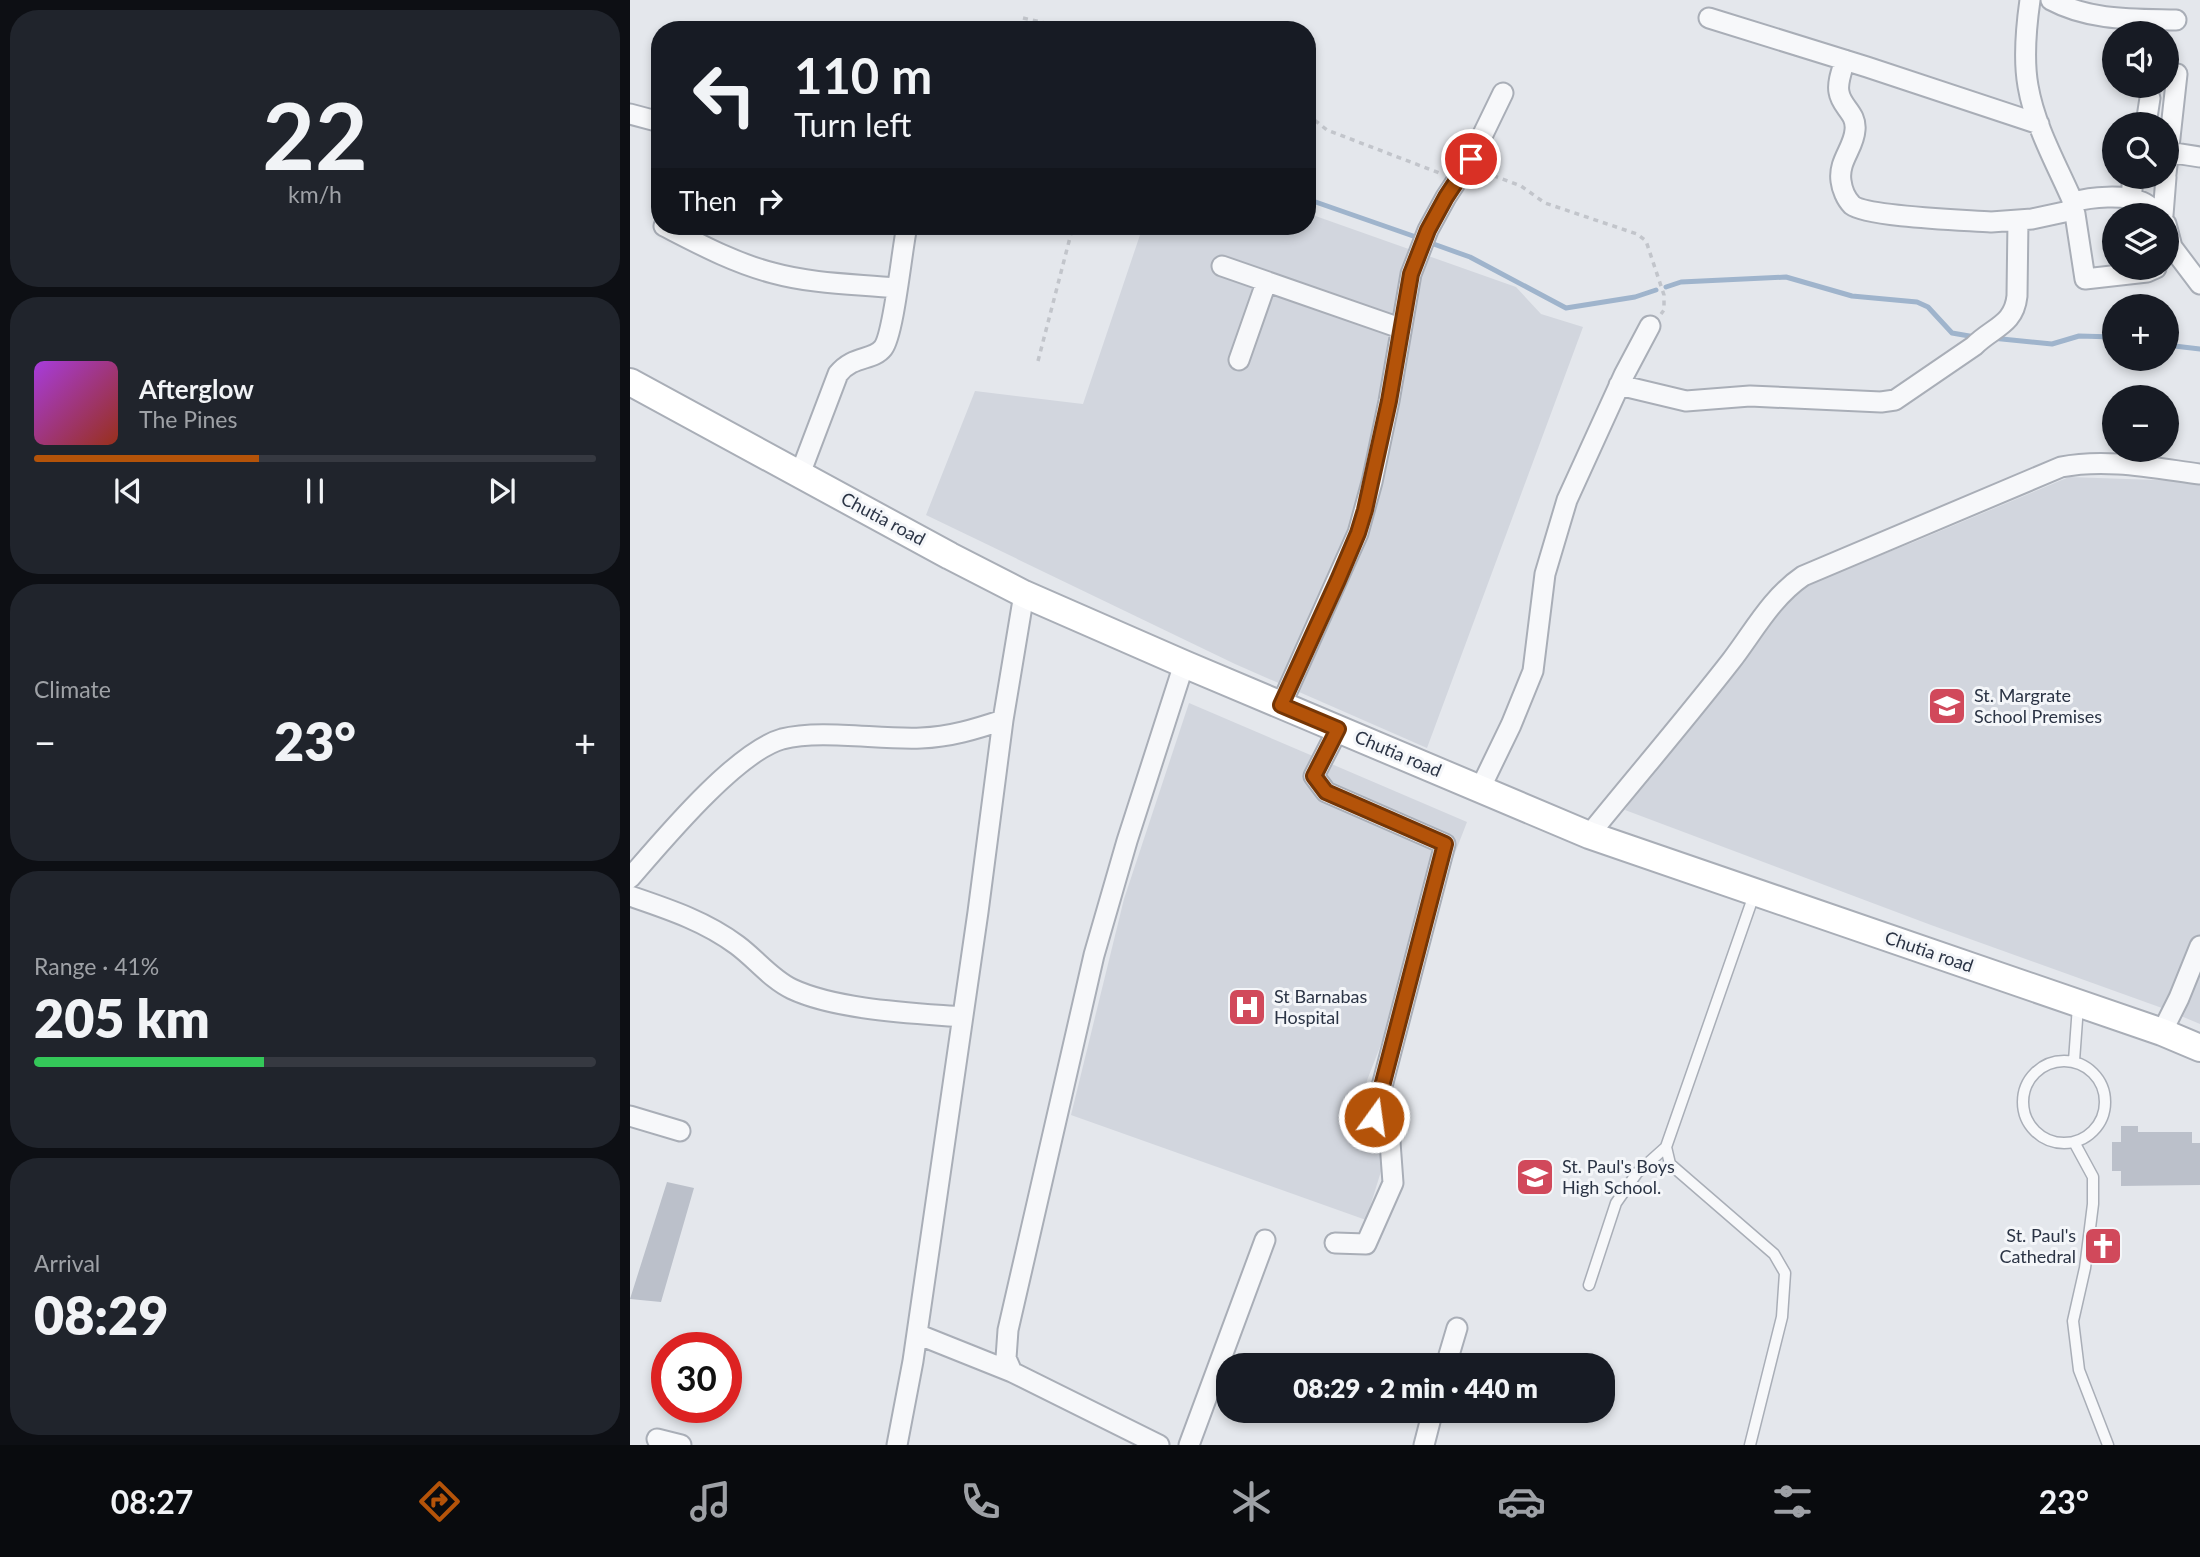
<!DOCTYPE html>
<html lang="en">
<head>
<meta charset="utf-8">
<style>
	body { margin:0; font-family:Lato,sans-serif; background:#20242c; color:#f1f3f6; height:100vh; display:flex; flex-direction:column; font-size:26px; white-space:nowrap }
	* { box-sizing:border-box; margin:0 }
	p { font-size:23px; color:#9ea1a6 }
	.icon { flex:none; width:38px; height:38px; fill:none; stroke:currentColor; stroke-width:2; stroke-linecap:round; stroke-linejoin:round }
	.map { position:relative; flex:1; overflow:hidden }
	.panel { display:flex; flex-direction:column; gap:10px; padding:10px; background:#0d0f14; width:630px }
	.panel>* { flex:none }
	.top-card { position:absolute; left:21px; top:21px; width:665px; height:214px; border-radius:28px; box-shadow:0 4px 10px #0003; background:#171b24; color:#f1f3f6; overflow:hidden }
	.buttons { position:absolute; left:1472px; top:21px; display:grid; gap:14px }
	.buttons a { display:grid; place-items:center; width:77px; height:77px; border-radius:50%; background:#171b24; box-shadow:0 4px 10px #0003; font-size:35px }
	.speed { position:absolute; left:21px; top:1332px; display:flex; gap:14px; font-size:35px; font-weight:700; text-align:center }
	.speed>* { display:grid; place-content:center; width:91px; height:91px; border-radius:50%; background:#171b24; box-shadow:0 4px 10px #0003; line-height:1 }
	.speed .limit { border:10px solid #d22; background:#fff; color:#111 }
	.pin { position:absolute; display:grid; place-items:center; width:60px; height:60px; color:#fff; margin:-30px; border:4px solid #fff; border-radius:50%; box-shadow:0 2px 7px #0007 }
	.me { position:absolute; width:77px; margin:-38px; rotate:14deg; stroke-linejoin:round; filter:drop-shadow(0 0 5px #0008) }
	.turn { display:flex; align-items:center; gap:24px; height:147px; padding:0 28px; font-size:32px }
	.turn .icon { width:91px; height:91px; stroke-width:2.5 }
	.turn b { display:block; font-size:49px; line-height:60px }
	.then { display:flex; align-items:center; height:66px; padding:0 28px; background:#0003; gap:14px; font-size:26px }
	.big { font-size:52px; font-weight:800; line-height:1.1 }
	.panel .card { flex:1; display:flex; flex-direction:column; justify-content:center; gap:10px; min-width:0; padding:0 24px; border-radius:28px; background:#20242c }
	.panel .dial { align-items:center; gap:0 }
	.dial b { font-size:91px; line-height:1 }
	.song { display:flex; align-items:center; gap:21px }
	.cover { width:84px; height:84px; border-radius:10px; background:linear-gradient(135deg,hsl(280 70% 55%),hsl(10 70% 35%)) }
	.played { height:7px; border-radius:4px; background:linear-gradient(90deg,#b45309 40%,#363941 40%) }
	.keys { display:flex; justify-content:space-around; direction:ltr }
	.heat { display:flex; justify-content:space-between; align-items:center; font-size:38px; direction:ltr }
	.charge { height:10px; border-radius:5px; background:linear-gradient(90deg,#34c759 41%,#363941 0) }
	.trip { position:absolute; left:586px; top:1353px; width:399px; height:70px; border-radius:28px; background:#171b24; box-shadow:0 4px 10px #0003; font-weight:800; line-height:70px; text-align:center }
	.tab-bar { display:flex; height:112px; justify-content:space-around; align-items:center; background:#090b0e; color:#9ea1a6 }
	.tab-bar .icon { width:49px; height:49px }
	.tab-bar .selected { color:#b45309 }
	.tab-bar b { font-size:32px; color:#f1f3f6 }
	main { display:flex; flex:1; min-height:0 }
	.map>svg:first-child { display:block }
	.built { fill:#d2d6de }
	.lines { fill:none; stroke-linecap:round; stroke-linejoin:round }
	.stream { stroke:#9fb4cc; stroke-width:5 }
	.building { fill:#bbc0ca }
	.lane-casing { stroke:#a9aeb7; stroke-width:13 }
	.street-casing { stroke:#a9aeb7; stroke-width:23 }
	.secondary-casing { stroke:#a9aeb7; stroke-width:30 }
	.path { stroke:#c2c5cb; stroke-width:3.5; stroke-dasharray:5 5; stroke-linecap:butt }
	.lane { stroke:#f7f8fa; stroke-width:10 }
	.street { stroke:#f7f8fa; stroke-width:19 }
	.secondary { stroke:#fff; stroke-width:26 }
	.route-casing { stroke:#753606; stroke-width:18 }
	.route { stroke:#b45309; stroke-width:12 }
	.labels { text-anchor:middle; stroke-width:6; stroke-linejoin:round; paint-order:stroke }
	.street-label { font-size:18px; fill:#2b3445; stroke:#f4f6f9 }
	.poi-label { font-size:18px; fill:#2b3445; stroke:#f4f6f9; text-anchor:start }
</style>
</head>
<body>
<main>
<section class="panel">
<div class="card dial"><b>22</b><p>km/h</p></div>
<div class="card">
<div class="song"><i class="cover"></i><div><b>Afterglow</b><p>The Pines</p></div></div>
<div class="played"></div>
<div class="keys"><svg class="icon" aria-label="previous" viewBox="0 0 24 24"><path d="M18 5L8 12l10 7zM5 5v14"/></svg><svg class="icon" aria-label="pause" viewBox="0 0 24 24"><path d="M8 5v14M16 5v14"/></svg><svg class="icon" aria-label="next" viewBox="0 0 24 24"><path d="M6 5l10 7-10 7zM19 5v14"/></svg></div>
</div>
<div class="card"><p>Climate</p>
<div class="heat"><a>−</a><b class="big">23°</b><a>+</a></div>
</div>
<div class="card"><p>Range · 41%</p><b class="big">205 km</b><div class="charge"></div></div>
<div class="card"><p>Arrival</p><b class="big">08:29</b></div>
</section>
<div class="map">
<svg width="1570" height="1445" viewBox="0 0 1570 1445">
	<rect width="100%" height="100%" fill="#e4e7ec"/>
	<!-- built -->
	<path class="built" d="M677 213 886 287 911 314 953 327 797 748 605 664 296 515 345 391 453 404 513 226H677Z
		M1439 477 1555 481 1570 483V1024L1532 1008 1301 925 995 810 1132 602 1284 542Z
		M559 703 837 822 719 1127 760 1142 736 1220 441 1115 494 899Z"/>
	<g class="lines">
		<!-- stream -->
		<path class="stream" d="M677 199 786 237
			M798 242 840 257 936 308 1005 297 1026 290
			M1036 287 1051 282 1156 277 1222 296 1287 302 1298 307 1322 333 1345 337
			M1362 338 1422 344 1449 336 1484 337
			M1536 345 1570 349"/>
	</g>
	<!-- building -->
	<path class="building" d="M1491 1126H1508V1132H1562V1143H1570V1185L1491 1186V1171H1482V1142H1491Z
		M37 1182 64 1188 31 1302 0 1299Z"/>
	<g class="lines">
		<defs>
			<path id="lane" d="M1393 1102a41 41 0 1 1 82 0a41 41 0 1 1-82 0Z
				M1444 1061 1448 1006
				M1444 1142 1463 1177V1204L1455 1268 1443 1321 1449 1370 1478 1445
				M959 1285 986 1203 1007 1173 1036 1147
				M1120 1445 1152 1317 1155 1273 1144 1254 1040 1164 1036 1147 1125 892"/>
			<path id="street" d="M1400 0C1396 28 1393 58 1398 86 1405 127 1427 165 1443 202
				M1421 0C1460 21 1504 19 1546 20
				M1079 18 1237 67 1409 124
				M1215 60C1212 70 1207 83 1209 92 1211 107 1227 113 1225 130 1224 148 1208 161 1211 181 1212 189 1216 199 1222 205 1237 217 1336 220 1361 222L1402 219 1439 211 1443 202C1461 197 1494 194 1512 202 1519 205 1525 211 1531 215
				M0 114 30 122
				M1516 124 1520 98
				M1538 152 1570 157
				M1536 174 1547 74
				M1502 177V199
				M1439 211 1445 214 1455 279 1517 272 1526 268
				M1533 215 1536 177
				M1536 224 1542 247 1570 284
				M34 226C69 244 104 263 143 273 183 284 225 284 266 288
				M592 266 770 328
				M609 360 636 283
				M989 385 1056 401 1120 396 1251 402 1265 400 1344 346C1363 327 1384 325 1387 296L1388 220
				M170 474 208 374C223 355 243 361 253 348 264 334 272 248 277 226
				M651 705 728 533 742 482 759 401 781 274 798 230 816 197 841 159 873 93
				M850 789 881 725 903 671 915 574 937 500 994 375 1020 326
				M959 835C1006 777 1055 720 1101 661 1124 631 1141 598 1173 576L1431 467C1476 458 1524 468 1570 474
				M0 878C33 840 106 752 152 739 191 729 249 740 291 738 320 737 346 729 373 720
				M0 896C38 909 75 921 107 945 126 959 141 979 162 989 207 1010 282 1013 332 1017
				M1532 1032 1549 998 1570 946
				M0 1116 50 1131
				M705 1243 736 1244 763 1183 760 1142 744 1117 815 844 696 792 684 776 708 729
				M287 1334 382 1372
				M816 1365 827 1328
				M27 1439 51 1445
				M267 1445 283 1361 348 912 373 720 394 594
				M529 1445 382 1372 376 1358 378 1330 464 955 497 841 554 664
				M559 1445 635 1240
				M794 1445 803 1410"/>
			<path id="secondary" d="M0 382 320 556 394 594 554 664 959 835 1532 1032 1570 1048"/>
		</defs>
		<!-- lane casing -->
		<use href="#lane" class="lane-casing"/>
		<!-- street casing -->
		<use href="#street" class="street-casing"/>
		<!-- secondary casing -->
		<use href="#secondary" class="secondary-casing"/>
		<!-- path -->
		<path class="path" d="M393 18 447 30
			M677 114 697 130 812 174
			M854 172 891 186 915 203 1007 234 1016 241 1034 295V310L1031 314
			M408 361 443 226"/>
		<!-- lane -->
		<use href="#lane" class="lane"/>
		<!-- street -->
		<use href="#street" class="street"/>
		<!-- secondary -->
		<use href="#secondary" class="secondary"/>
	</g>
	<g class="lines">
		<defs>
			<path id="route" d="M744 1117 815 844 696 792 684 776 708 729 651 705 708 580 728 533 735 510 759 401 781 274 798 230 816 197 841 159"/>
		</defs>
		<!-- route casing -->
		<use href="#route" class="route-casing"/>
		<!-- route -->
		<use href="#route" class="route"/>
	</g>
	<!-- icons -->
	<defs>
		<symbol id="school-square" viewBox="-11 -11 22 22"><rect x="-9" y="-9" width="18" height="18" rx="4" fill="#d1495b" stroke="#f4f6f9"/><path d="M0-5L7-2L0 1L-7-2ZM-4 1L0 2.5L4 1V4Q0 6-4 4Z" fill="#fff"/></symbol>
		<symbol id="hospital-square" viewBox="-11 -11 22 22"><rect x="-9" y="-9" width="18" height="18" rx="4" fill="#d1495b" stroke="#f4f6f9"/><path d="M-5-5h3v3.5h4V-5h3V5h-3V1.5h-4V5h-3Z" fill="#fff"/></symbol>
		<symbol id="church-square" viewBox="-11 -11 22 22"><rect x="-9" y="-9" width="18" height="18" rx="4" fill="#d1495b" stroke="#f4f6f9"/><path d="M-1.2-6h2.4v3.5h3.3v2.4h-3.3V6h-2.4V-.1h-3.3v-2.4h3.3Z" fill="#fff"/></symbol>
	</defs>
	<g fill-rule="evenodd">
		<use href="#school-square" x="1295" y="684" width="44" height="44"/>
		<use href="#hospital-square" x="595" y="985" width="44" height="44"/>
		<use href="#school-square" x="883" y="1155" width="44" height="44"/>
		<use href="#church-square" x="1451" y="1224" width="44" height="44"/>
	</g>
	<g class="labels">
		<!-- street labels -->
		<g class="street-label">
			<text transform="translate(253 519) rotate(28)" y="6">Chutia road</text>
			<text transform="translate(768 754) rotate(23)" y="6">Chutia road</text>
			<text transform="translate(1299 952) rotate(19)" y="6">Chutia road</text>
		</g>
		<!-- poi labels -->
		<g class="poi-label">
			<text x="1344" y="702">St. Margrate<tspan x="1344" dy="21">School Premises</tspan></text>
			<text x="644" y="1003">St Barnabas<tspan x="644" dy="21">Hospital</tspan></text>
			<text x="932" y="1173">St. Paul's Boys<tspan x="932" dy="21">High School.</tspan></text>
			<text x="1446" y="1242" text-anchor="end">St. Paul's<tspan x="1446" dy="21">Cathedral</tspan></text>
		</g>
	</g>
</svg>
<div class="buttons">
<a><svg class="icon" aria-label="sound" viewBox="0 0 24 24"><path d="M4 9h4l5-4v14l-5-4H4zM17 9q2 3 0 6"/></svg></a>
<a><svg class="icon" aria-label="search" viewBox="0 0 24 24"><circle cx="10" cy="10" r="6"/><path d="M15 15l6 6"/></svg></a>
<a><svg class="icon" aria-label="layers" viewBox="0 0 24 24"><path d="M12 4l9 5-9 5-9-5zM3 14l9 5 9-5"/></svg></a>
<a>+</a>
<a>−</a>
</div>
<div class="speed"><div class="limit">30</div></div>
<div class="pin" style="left:841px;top:159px;background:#d93025"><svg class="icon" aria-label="arrive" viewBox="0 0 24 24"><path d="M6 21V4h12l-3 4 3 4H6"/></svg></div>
<svg class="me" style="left:744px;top:1117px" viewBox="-20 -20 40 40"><circle r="17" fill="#b45309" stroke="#fff" stroke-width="3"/><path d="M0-11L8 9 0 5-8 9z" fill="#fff"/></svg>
<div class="trip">08:29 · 2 min · 440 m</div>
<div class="top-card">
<div class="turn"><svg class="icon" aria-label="left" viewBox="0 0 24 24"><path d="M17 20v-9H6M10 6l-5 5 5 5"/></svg><div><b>110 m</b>Turn left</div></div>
<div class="then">Then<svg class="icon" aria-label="right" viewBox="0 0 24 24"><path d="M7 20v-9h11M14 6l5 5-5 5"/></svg></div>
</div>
</div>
</main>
<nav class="tab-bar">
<b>08:27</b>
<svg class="icon selected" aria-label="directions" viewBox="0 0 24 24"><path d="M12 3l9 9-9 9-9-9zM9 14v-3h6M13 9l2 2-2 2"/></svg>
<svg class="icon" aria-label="music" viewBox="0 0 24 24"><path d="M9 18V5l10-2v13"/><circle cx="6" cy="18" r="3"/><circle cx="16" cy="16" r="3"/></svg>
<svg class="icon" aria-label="phone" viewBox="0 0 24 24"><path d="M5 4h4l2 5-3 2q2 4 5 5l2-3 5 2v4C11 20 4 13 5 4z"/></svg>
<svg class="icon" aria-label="climate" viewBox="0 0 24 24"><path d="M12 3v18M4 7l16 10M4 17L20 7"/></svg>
<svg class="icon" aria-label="car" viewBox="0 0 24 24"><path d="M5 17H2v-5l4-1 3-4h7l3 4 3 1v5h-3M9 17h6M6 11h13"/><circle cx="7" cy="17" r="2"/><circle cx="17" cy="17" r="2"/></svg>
<svg class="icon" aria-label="filters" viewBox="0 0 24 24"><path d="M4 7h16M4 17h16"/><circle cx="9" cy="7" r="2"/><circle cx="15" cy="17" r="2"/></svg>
<b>23°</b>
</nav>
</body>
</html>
